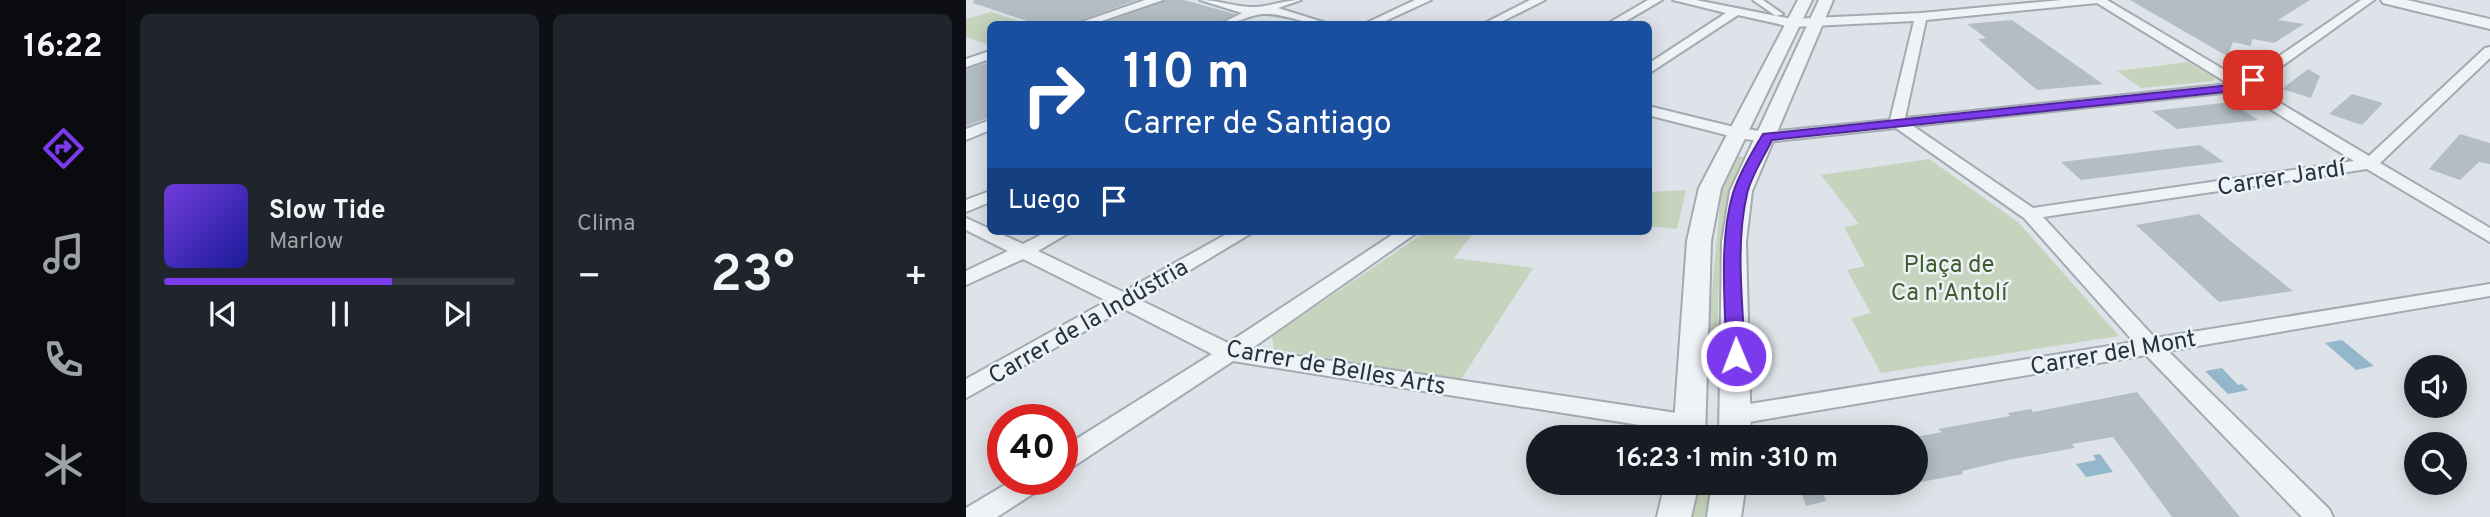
<!DOCTYPE html>
<html lang="es">
<head>
<meta charset="utf-8">
<style>
	body { margin:0; font-family:Overpass,sans-serif; background:#20242c; color:#f1f3f6; height:100vh; display:flex; flex-direction:column; font-size:26px; white-space:nowrap }
	* { box-sizing:border-box; margin:0 }
	p { font-size:23px; color:#9ea1a6 }
	.icon { flex:none; width:38px; height:38px; fill:none; stroke:currentColor; stroke-width:2; stroke-linecap:round; stroke-linejoin:round }
	.map { position:relative; flex:1; overflow:hidden }
	.side { display:flex; flex-direction:column; gap:14px; padding:14px; background:#0d0f14; width:840px }
	.side>* { flex:none }
	.banner { position:absolute; left:21px; top:21px; width:665px; height:214px; border-radius:10px; box-shadow:0 4px 18px #0003; background:#1a4fa0; color:#fff; overflow:hidden }
	.tools { position:absolute; left:1438px; top:355px; display:grid; gap:14px }
	.tools a { display:grid; place-items:center; width:63px; height:63px; border-radius:50%; background:#171b24; box-shadow:0 4px 18px #0003; font-size:35px }
	.speed { position:absolute; left:21px; top:404px; display:flex; gap:14px; font-size:35px; font-weight:700; text-align:center }
	.speed>* { display:grid; place-content:center; width:91px; height:91px; border-radius:50%; background:#171b24; box-shadow:0 4px 18px #0003; line-height:1 }
	.speed .limit { border:10px solid #d22; background:#fff; color:#111 }
	.pin { position:absolute; display:grid; place-items:center; width:60px; height:60px; color:#fff; margin:-30px; border-radius:14px; box-shadow:0 4px 10px #0006 }
	.me { position:absolute; width:77px; margin:-38px; rotate:359deg; stroke-linejoin:round; filter:drop-shadow(0 0 5px #0008) }
	.turn { display:flex; align-items:center; gap:24px; height:147px; padding:0 21px; font-size:32px }
	.turn .icon { width:91px; height:91px; stroke-width:2.5 }
	.turn b { display:block; font-size:49px; line-height:60px }
	.then { display:flex; align-items:center; height:66px; padding:0 21px; background:#0003; gap:14px; font-size:26px }
	.big { font-size:52px; font-weight:600; line-height:1.1 }
	.side .widget { flex:1; display:flex; flex-direction:column; justify-content:center; gap:10px; min-width:0; padding:0 24px; border-radius:10px; background:#20242c }
	.song { display:flex; align-items:center; gap:21px }
	.cover { width:84px; height:84px; border-radius:10px; background:linear-gradient(135deg,hsl(260 70% 55%),hsl(240 70% 35%)) }
	.played { height:7px; border-radius:4px; background:linear-gradient(90deg,#7c3aed 65%,#363941 65%) }
	.keys { display:flex; justify-content:space-around; direction:ltr }
	.heat { display:flex; justify-content:space-between; align-items:center; font-size:38px; direction:ltr }
	.side .tiles { flex:1; display:grid; gap:14px; grid-template-columns:repeat(2,1fr) }
	.trip { position:absolute; left:560px; top:425px; width:402px; height:70px; border-radius:35px; background:#171b24; box-shadow:0 4px 18px #0003; font-weight:600; line-height:70px; text-align:center }
	main { display:flex; flex:1; min-height:0 }
	.dock { display:flex; flex-direction:column; width:126px; justify-content:space-around; align-items:center; background:#090b0e; color:#9ea1a6 }
	.dock .icon { width:49px; height:49px }
	.dock .active { color:#7c3aed }
	.dock b { font-size:32px; color:#f1f3f6 }
	.map>svg:first-child { display:block }
	.green { fill:#c6d3bd }
	.water { fill:#94b7cc }
	.building { fill:#b3bdc6 }
	.lines { fill:none; stroke-linecap:round; stroke-linejoin:round }
	.pedestrian-casing { stroke:#a2abb2; stroke-width:4 }
	.minor-casing { stroke:#a2abb2; stroke-width:4 }
	.tertiary-casing { stroke:#a2abb2; stroke-width:4 }
	.pedestrian { fill:#f0f3f6; fill-rule:evenodd }
	.minor { fill:#f0f3f6; fill-rule:evenodd }
	.tertiary { fill:#f0f3f6; fill-rule:evenodd }
	.route { fill:#7c3aed; stroke:#51269a; stroke-width:2 }
	.labels { text-anchor:middle; stroke-width:5; stroke-linejoin:round; paint-order:stroke }
	.street-label { font-size:24px; fill:#253340; stroke:#ecf2f6 }
	.park-label { font-size:24px; fill:#3f5d31; stroke:#ecf2f6 }
</style>
</head>
<body>
<main>
<nav class="dock">
<b>16:22</b>
<svg class="icon active" aria-label="directions" viewBox="0 0 24 24"><path d="M12 3l9 9-9 9-9-9zM9 14v-3h6M13 9l2 2-2 2"/></svg>
<svg class="icon" aria-label="music" viewBox="0 0 24 24"><path d="M9 18V5l10-2v13"/><circle cx="6" cy="18" r="3"/><circle cx="16" cy="16" r="3"/></svg>
<svg class="icon" aria-label="phone" viewBox="0 0 24 24"><path d="M5 4h4l2 5-3 2q2 4 5 5l2-3 5 2v4C11 20 4 13 5 4z"/></svg>
<svg class="icon" aria-label="climate" viewBox="0 0 24 24"><path d="M12 3v18M4 7l16 10M4 17L20 7"/></svg>
</nav>
<section class="side">
<div class="tiles">
<div class="widget">
<div class="song"><i class="cover"></i><div><b>Slow Tide</b><p>Marlow</p></div></div>
<div class="played"></div>
<div class="keys"><svg class="icon" aria-label="previous" viewBox="0 0 24 24"><path d="M18 5L8 12l10 7zM5 5v14"/></svg><svg class="icon" aria-label="pause" viewBox="0 0 24 24"><path d="M8 5v14M16 5v14"/></svg><svg class="icon" aria-label="next" viewBox="0 0 24 24"><path d="M6 5l10 7-10 7zM19 5v14"/></svg></div>
</div>
<div class="widget"><p>Clima</p>
<div class="heat"><a>−</a><b class="big">23°</b><a>+</a></div>
</div>
</div>
</section>
<div class="map">
<svg width="1524" height="517" viewBox="0 0 1524 517">
	<rect width="100%" height="100%" fill="#dde3e8"/>
	<!-- green -->
	<path class="green" d="M25 12 63 24H24V45L0 37V19Z
		M1222 62 1249 78 1248 81 1175 88 1151 71Z
		M768 156 778 157C748 210 753 314 751 376L742 375 744 314 755 190Z
		M963 159 1052 222 1153 336 915 373 885 318 905 313 881 270 899 266 878 227 893 224 855 175Z
		M720 190 711 229 683 226V192Z
		M461 231H509L488 258 567 268 494 381 308 349 306 336Z
		M733 483H746L739 517H726Z"/>
	<!-- water -->
	<path class="water" d="M1376 340 1408 366 1390 370 1359 343Z
		M1256 368 1272 385 1276 384 1282 390 1262 394 1239 371Z
		M1134 454 1147 472 1120 477 1110 464 1130 460 1127 455Z"/>
	<!-- building -->
	<path class="building" d="M8 0H171L109 22 107 24H70L7 3Z
		M200 0H218L269 14 252 24H134Z
		M1164 0H1344L1312 20 1338 24 1308 43 1286 39 1285 46 1267 42 1261 56Z
		M1046 20 1137 84 1071 90 1012 39 1020 38 1001 24Z
		M24 62V117L0 126V69Z
		M1342 69 1354 76 1345 98 1316 89Z
		M1386 94 1417 103 1396 125 1363 114Z
		M1265 102 1292 120 1211 129 1186 111Z
		M1494 134 1524 143V164L1513 162 1494 180 1463 169Z
		M1234 145 1258 162 1115 180 1095 162Z
		M1233 214 1262 239 1327 291 1253 302 1170 225Z
		M1171 392 1274 517H1206L1147 437 1106 444 1109 448 1042 460 996 471 997 474 950 483V437L976 432 972 429 1044 416 1042 413 1065 409 1067 412Z
		M832 483H853L860 501 840 506Z"/>
	<g class="lines">
		<defs>
			<path id="pedestrian" d="M787 0H797L817 14 810 16Z"/>
			<path id="minor" d="M179 0H197L127 24H110Z
				M234 0C253 0 272 8 290 7 305 6 319 0 335 0L312 8 363 24C340 26 320 13 297 14 282 15 272 24 254 24L276 13Z
				M449 0H465L413 24H398Z
				M564 0H579L531 24H517Z
				M682 0H696L655 24H641Z
				M707 0H730L826 19 955 13 1096 0H1141L1277 81 1395 0H1408L1287 87 1403 156 1519 48 1524 47V58L1414 163 1524 228V242L1401 169 1077 217 1189 338 1524 284V296L1202 351 1363 509 1367 517H1336L1180 355 771 424 762 421 759 415 762 409 771 406 1168 342 1058 218 930 128 801 142 772 138 682 115V106L772 128 801 132 924 120 948 21 826 27 772 15 682 74V64L760 13ZM1131 3 1263 84 939 118 960 20ZM1275 91 1388 161 1067 208 947 126Z
				M24 51V59L0 67V59Z
				M24 120V130L0 140V129Z
				M24 191V202L0 212V200Z
				M0 218 57 244 82 231H106L72 251 157 292 266 231H289L174 300 262 343 432 231H453L285 349 724 415 733 417 736 424 733 431 724 433 267 361 105 468 96 471V448L246 354 158 309 0 398V379L141 301 57 259 0 285V271L42 251 0 230Z
				M47 480H80L76 488 31 517H0V508Z"/>
			<path id="tertiary" d="M832 0H846L755 188 745 241 739 438H707L721 241 733 188Z
				M853 0H867L786 191 780 242 785 438H753L756 242 764 191Z
				M1415 0H1441L1524 19V29L1417 3Z
				M699 483H733L725 517H691Z
				M746 483H780L775 517H741Z"/>
		</defs>
		<!-- pedestrian casing -->
		<use href="#pedestrian" class="pedestrian-casing"/>
		<!-- minor casing -->
		<use href="#minor" class="minor-casing"/>
		<!-- tertiary casing -->
		<use href="#tertiary" class="tertiary-casing"/>
		<!-- pedestrian -->
		<use href="#pedestrian" class="pedestrian"/>
		<!-- minor -->
		<use href="#minor" class="minor"/>
		<!-- tertiary -->
		<use href="#tertiary" class="tertiary"/>
	</g>
	<!-- route -->
	<path class="route" d="M1287 77 1291 78V83L1277 90 806 140C798 157 785 176 781 194 769 246 777 304 779 356L776 361H763L760 356C760 304 752 244 767 193 773 174 786 152 797 134L1274 84Z"/>
	<g class="labels">
		<!-- street labels -->
		<g class="street-label">
			<text transform="translate(1315 177) rotate(-9)" y="8">Carrer Jardí</text>
			<text transform="translate(122 321) rotate(-30)" y="8">Carrer de la Indústria</text>
			<text transform="translate(1147 352) rotate(-10)" y="8">Carrer del Mont</text>
			<text transform="translate(370 367) rotate(10)" y="8">Carrer de Belles Arts</text>
		</g>
		<!-- park labels -->
		<g class="park-label">
			<text x="983" y="272">Plaça de<tspan x="983" dy="28">Ca n'Antolí</tspan></text>
		</g>
	</g>
</svg>
<div class="tools">
<a><svg class="icon" aria-label="sound" viewBox="0 0 24 24"><path d="M4 9h4l5-4v14l-5-4H4zM17 9q2 3 0 6"/></svg></a>
<a><svg class="icon" aria-label="search" viewBox="0 0 24 24"><circle cx="10" cy="10" r="6"/><path d="M15 15l6 6"/></svg></a>
</div>
<div class="speed"><div class="limit">40</div></div>
<div class="pin" style="left:1287px;top:80px;background:#d93025"><svg class="icon" aria-label="arrive" viewBox="0 0 24 24"><path d="M6 21V4h12l-3 4 3 4H6"/></svg></div>
<svg class="me" style="left:770px;top:356px" viewBox="-20 -20 40 40"><circle r="17" fill="#7c3aed" stroke="#fff" stroke-width="3"/><path d="M0-11L8 9 0 5-8 9z" fill="#fff"/></svg>
<div class="trip">16:23 · 1 min · 310 m</div>
<div class="banner">
<div class="turn"><svg class="icon" aria-label="right" viewBox="0 0 24 24"><path d="M7 20v-9h11M14 6l5 5-5 5"/></svg><div><b>110 m</b>Carrer de Santiago</div></div>
<div class="then">Luego<svg class="icon" aria-label="arrive" viewBox="0 0 24 24"><path d="M6 21V4h12l-3 4 3 4H6"/></svg></div>
</div>
</div>
</main>
</body>
</html>
